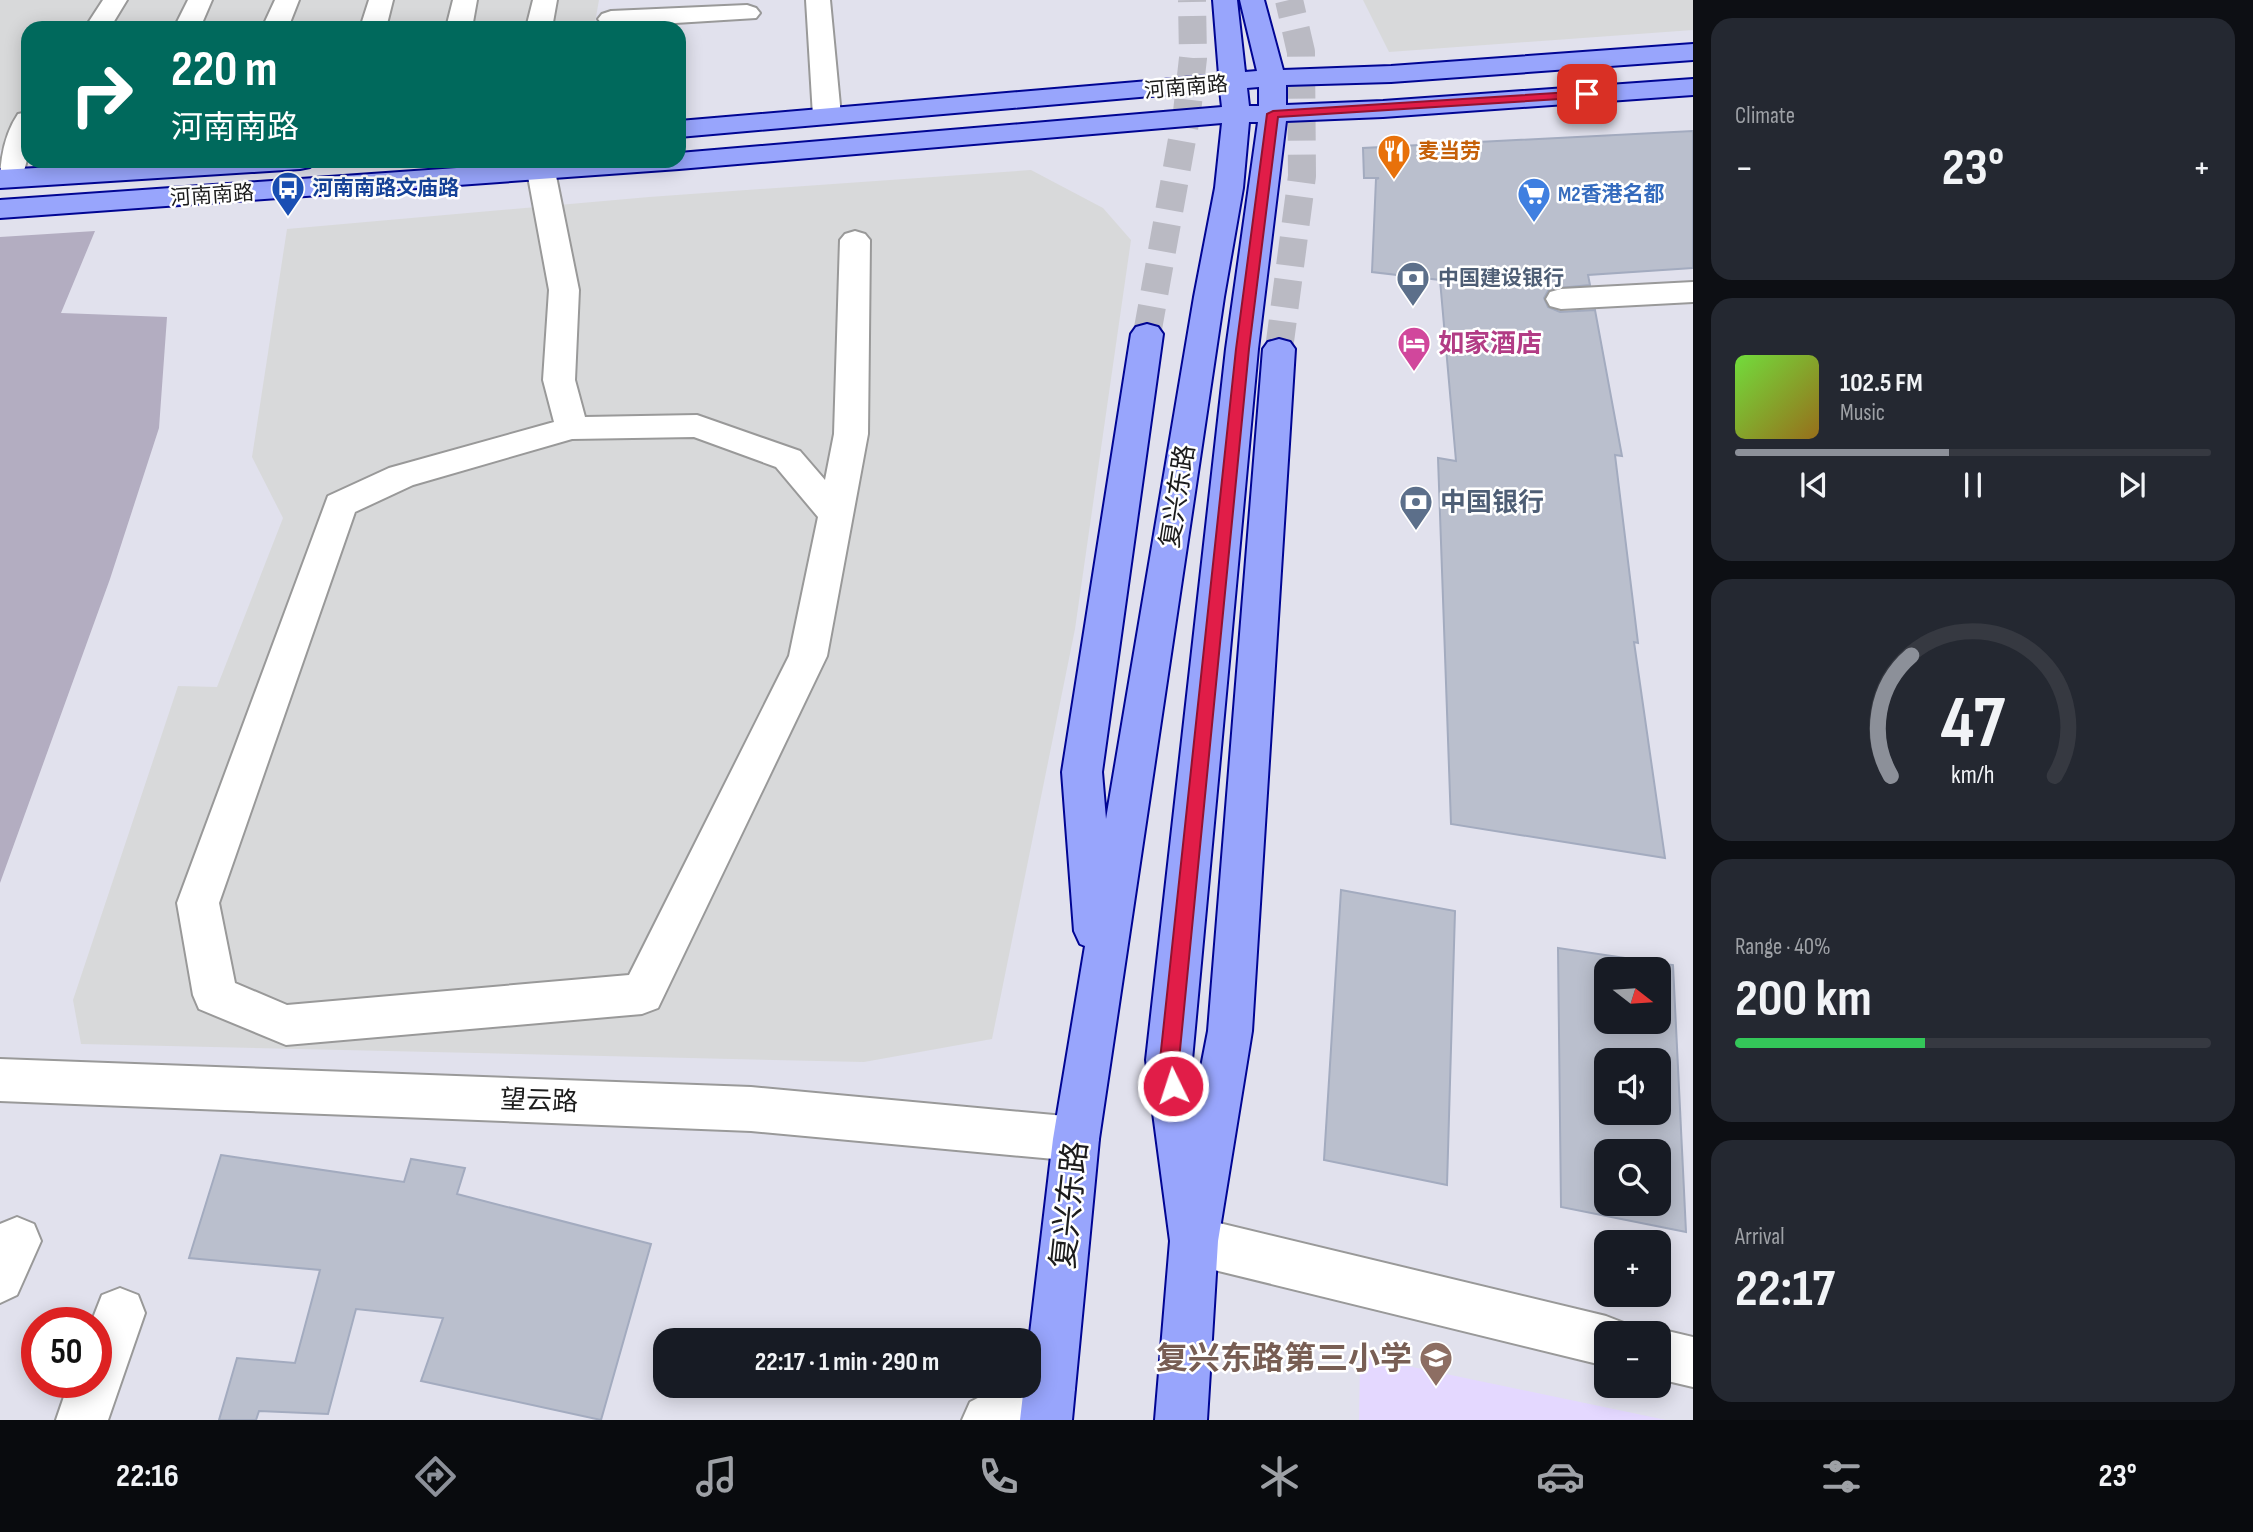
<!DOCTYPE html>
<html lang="en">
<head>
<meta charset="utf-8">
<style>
	body { margin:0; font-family:"Sofia Sans Condensed","Noto Sans SC",sans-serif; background:#242831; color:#f1f3f6; height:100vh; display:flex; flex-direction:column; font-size:26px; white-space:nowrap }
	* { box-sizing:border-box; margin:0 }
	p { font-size:23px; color:#9ea1a6 }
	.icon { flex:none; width:38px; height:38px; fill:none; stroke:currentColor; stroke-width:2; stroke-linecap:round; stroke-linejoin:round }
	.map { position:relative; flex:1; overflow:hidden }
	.side { display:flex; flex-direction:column; gap:18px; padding:18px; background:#0d0f14; width:560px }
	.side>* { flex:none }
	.banner { position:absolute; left:21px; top:21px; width:665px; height:147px; border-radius:21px; box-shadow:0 4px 18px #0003; background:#00695c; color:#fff; overflow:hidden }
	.needle { width:46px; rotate:107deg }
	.fabs { position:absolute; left:1594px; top:957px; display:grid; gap:14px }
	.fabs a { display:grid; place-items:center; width:77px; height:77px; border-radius:14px; background:#171b24; box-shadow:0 4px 18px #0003; font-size:35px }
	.speed { position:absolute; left:21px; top:1307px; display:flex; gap:14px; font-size:35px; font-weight:700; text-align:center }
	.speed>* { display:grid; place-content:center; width:91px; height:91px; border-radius:50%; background:#171b24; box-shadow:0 4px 18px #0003; line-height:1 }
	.speed .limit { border:10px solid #d22; background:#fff; color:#111 }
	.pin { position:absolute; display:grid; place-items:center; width:60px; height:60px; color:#fff; margin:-30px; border-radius:14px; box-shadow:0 4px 10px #0006 }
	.me { position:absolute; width:77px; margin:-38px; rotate:356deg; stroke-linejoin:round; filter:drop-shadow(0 0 5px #0008) }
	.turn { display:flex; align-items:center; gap:24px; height:147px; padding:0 35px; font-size:32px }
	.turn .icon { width:91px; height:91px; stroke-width:2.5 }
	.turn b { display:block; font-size:49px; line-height:60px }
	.big { font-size:52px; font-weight:700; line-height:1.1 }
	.side .widget { flex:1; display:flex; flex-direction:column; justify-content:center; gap:10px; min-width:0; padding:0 24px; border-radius:21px; background:#242831 }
	.side .dial { align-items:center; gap:0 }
	.dial svg { height:182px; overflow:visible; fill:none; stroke:#363941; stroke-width:7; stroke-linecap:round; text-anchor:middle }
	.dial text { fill:#f1f3f6; stroke:none }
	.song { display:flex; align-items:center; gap:21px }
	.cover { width:84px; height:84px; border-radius:10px; background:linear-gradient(135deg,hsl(100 70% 55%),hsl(40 70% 35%)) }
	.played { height:7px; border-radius:4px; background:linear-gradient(90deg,#8c9099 45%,#363941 45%) }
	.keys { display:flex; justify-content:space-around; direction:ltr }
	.heat { display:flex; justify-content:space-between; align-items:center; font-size:38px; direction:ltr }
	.charge { height:10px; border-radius:5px; background:linear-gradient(90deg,#34c759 40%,#363941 0) }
	.trip { position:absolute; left:653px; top:1328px; width:388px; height:70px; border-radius:21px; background:#171b24; box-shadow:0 4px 18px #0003; font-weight:700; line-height:70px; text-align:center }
	.dock { display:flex; height:112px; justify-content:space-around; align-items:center; background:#090b0e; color:#9ea1a6 }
	.dock .icon { width:49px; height:49px }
	.dock .current { color:#8c9099 }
	.dock b { font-size:32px; color:#f1f3f6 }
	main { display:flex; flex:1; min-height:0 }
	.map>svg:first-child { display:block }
	.residential { fill:#d8d9da }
	.education { fill:#e4d8ff }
	.construction { fill:#b3adc1 }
	.building { fill:#babfcd; stroke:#a3abbf; stroke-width:2; fill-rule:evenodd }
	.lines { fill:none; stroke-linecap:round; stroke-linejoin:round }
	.major-tunnel { stroke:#babac3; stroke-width:28; stroke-dasharray:28 14; stroke-linecap:butt }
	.minor-casing { stroke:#999; stroke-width:4 }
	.major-casing { stroke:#000593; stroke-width:4 }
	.minor { fill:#fff; fill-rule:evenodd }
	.major { fill:#98a5fc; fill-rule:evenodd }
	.route { fill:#e11d48; stroke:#92132f; stroke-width:2 }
	.labels { text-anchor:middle; stroke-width:5; stroke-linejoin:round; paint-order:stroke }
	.far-street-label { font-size:21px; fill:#1c1c1c; stroke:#fff }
	.far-food-label { font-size:21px; font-weight:bold; fill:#c56008; stroke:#fff; text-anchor:start }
	.far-transit-label { font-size:21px; font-weight:bold; fill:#164399; stroke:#fff; text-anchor:start }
	.far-shop-label { font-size:21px; font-weight:bold; fill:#366cbe; stroke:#fff; text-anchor:start }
	.far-service-label { font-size:21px; font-weight:bold; fill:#4e5e75; stroke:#fff; text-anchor:start }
	.hotel-label { font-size:26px; font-weight:bold; fill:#b23c85; stroke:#fff; text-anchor:start }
	.street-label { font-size:26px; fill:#1c1c1c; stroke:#fff }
	.service-label { font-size:26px; font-weight:bold; fill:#4e5e75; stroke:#fff; text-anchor:start }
	.near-street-label { font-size:32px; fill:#1c1c1c; stroke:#fff }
	.near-education-label { font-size:32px; font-weight:bold; fill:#785e54; stroke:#fff; text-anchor:end }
</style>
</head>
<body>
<main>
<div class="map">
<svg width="1693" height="1420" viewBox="0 0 1693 1420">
	<rect width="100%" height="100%" fill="#e1e1ed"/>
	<!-- residential -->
	<path class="residential" d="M0 0H599L594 28H28V147L0 150Z
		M1363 0H1693V30L1389 52Z
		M1031 170 1103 208 1131 240 1075 629 992 1039 864 1062 81 1044 73 1000 178 686 217 687 283 518 252 457 287 229 649 197Z"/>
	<!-- education -->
	<path class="education" d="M1360 1356 1666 1420H1359Z"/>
	<!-- construction -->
	<path class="construction" d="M95 231 61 313 167 317 159 428 110 579 0 883V237Z"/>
	<!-- building -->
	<path class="building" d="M1693 131V268L1588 275 1590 285 1549 289 1544 298 1548 307 1560 312 1595 310 1622 456 1615 455 1638 643 1634 642 1665 858 1451 824 1438 458 1456 461 1440 280 1372 272 1376 179 1379 178H1364L1363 148Z
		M1341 890 1455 911 1447 1185 1324 1160Z
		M1558 948 1673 965 1686 1232 1561 1207ZM1606 970H1659V1022H1606ZM1606 1060H1659V1113H1606ZM1606 1152H1659V1204H1606Z
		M221 1155 404 1182 411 1159 465 1168 457 1194 651 1244 601 1420 421 1381 443 1318 356 1309 328 1414 259 1411 256 1420H219L237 1358 295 1363 320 1270 189 1258Z"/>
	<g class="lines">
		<!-- major-tunnel -->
		<path class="major-tunnel" d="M1147 334 1187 112 1193 58 1192 0
			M1279 349 1302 176 1301 52 1289 0"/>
		<defs>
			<path id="minor" d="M103 0H127L110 28H92L88 23Z
				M188 0H212L200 28H174Z
				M275 0H299L288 28H262Z
				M369 0H393L386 28H360Z
				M453 0H477L472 28H446Z
				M533 0H557L552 28H526Z
				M806 0H830L841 116 837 122 827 124 817 122 813 116Z
				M747 5 756 8 760 13 756 18 611 27 602 24 598 19 602 14 611 11Z
				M28 112C28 137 32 163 17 184L0 185C0 160 4 135 18 114Z
				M541 163 551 165 555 171 579 290 575 380 585 417 697 415 800 451 825 480 834 434 840 240 845 234 855 231 865 234 870 240 868 434 827 656 658 1008 642 1014 286 1045 199 1009 193 995 177 903 328 496 389 468 554 422 543 380 549 290 527 171 531 165ZM694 437 776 467 818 517 789 656 629 975 287 1005 235 983 219 903 355 512 413 485 572 439Z
				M1693 282V302L1561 309 1550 306 1546 299 1550 292 1561 289Z
				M0 1059 751 1087 1076 1117 1093 1123 1099 1139 1093 1155 1076 1161 751 1131 0 1101Z
				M17 1217 34 1224 41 1241 17 1295 0 1303V1224Z
				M1194 1217 1606 1316 1624 1323 1628 1334H1606V1366L1194 1265 1177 1258 1170 1241 1177 1224Z
				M120 1288 138 1295 145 1313 108 1420H56L69 1382H96V1323H91L102 1295Z
				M1659 1329 1693 1337V1387L1659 1379V1334H1647Z
				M1049 1363 1067 1371 1075 1389 1067 1407 1042 1420H962L970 1402 1001 1386H1029V1372Z"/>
			<path id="major" d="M1213 0H1237L1245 72 1257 71 1240 0H1264L1283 70 1391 66 1693 44V60L1391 82 1286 85V105L1383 101 1693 79V95L1383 117 1286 121 1258 349 1192 1060 1196 1093 1208 1031 1263 349 1268 342 1279 339 1290 342 1295 349 1252 1031 1218 1241 1207 1420H1155L1170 1241 1146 1060 1226 349 1258 122H1249L1243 188 1224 297 1099 1139 1072 1420H1020L1024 1386H1029V1342L1053 1139 1085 946 1080 944 1074 931 1062 772 1131 334 1136 327 1147 324 1158 327 1163 334 1102 772 1106 819 1194 297 1215 188 1222 123 679 169 0 218V200L557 161H679V153L1222 107 1220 90 679 137V121L1219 75ZM1259 87V106H1249L1247 88Z
				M159 161H314L310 167 300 169 0 188V170Z"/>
		</defs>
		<!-- minor casing -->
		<use href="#minor" class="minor-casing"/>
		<!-- major casing -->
		<use href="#major" class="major-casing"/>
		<!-- minor -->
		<use href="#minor" class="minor"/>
		<!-- major -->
		<use href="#major" class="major"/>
	</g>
	<!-- route -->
	<path class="route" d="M1587 91 1593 94 1591 97 1278 117 1249 349 1179 1060 1182 1086 1180 1092 1173 1095 1166 1092 1160 1060 1236 349 1267 114 1273 111Z"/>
	<!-- icons -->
	<defs>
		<symbol id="restaurant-pin" viewBox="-11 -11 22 30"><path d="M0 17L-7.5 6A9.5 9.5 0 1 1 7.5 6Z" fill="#e8710a" stroke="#fff"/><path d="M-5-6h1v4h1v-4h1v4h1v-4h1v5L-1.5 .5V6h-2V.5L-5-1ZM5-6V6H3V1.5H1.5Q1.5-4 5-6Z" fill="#fff"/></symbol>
		<symbol id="bus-pin" viewBox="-11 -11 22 30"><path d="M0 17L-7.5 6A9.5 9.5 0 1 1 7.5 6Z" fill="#1a4fb4" stroke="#fff"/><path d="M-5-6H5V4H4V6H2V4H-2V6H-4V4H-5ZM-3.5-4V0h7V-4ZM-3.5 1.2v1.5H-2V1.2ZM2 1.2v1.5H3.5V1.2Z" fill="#fff"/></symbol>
		<symbol id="supermarket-pin" viewBox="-11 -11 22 30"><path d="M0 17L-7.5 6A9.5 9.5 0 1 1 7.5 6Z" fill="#3f7fe0" stroke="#fff"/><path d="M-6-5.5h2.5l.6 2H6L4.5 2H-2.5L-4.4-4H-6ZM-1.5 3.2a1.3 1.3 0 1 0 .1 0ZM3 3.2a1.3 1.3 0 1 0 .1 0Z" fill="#fff"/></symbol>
		<symbol id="bank-pin" viewBox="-11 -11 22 30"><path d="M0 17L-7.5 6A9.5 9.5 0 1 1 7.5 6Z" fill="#5c6f8a" stroke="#fff"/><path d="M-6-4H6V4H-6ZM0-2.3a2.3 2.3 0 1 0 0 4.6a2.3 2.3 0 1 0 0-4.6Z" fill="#fff"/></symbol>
		<symbol id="hotel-pin" viewBox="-11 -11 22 30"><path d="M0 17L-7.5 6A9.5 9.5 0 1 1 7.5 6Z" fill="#d1479c" stroke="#fff"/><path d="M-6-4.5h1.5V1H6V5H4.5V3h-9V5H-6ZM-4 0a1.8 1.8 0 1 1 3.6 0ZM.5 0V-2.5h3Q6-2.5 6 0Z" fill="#fff"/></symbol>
		<symbol id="school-pin" viewBox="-11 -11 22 30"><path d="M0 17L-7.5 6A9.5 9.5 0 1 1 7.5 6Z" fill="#8d6e63" stroke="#fff"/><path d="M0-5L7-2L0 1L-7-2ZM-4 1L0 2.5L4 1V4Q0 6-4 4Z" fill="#fff"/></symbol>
	</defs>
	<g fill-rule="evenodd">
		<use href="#restaurant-pin" x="1375" y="132" width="38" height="52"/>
		<use href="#bus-pin" x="269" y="169" width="38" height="52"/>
		<use href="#supermarket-pin" x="1515" y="175" width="38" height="52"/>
		<use href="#bank-pin" x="1394" y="259" width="38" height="52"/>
		<use href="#hotel-pin" x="1395" y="324" width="38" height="52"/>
		<use href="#bank-pin" x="1397" y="483" width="38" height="52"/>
		<use href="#school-pin" x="1417" y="1339" width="38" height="52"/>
	</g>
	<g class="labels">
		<!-- far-street labels -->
		<g class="far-street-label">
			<text transform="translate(1186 87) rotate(-5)" y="7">河南南路</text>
			<text transform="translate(212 195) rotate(-4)" y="7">河南南路</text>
		</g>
		<!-- far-food labels -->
		<g class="far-food-label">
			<text x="1418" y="158">麦当劳</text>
		</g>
		<!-- far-transit labels -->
		<g class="far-transit-label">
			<text x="312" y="195">河南南路文庙路</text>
		</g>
		<!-- far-shop labels -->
		<g class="far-shop-label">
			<text x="1558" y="201">M2香港名都</text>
		</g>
		<!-- far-service labels -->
		<g class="far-service-label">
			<text x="1438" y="285">中国建设银行</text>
		</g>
		<!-- hotel labels -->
		<g class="hotel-label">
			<text x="1438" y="352">如家酒店</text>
		</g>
		<!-- street labels -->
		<g class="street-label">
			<text transform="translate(1177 496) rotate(-81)" y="9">复兴东路</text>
			<text transform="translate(539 1100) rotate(2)" y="9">望云路</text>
		</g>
		<!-- service labels -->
		<g class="service-label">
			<text x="1440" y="511">中国银行</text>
		</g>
		<!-- near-street labels -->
		<g class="near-street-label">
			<text transform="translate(1069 1205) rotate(-84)" y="11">复兴东路</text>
		</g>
		<!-- near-education labels -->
		<g class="near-education-label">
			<text x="1412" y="1369">复兴东路第三小学</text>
		</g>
	</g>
</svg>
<div class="fabs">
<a><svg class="needle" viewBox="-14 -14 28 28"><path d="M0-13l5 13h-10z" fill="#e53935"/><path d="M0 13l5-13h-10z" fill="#9ea1a6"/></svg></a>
<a><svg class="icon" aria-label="sound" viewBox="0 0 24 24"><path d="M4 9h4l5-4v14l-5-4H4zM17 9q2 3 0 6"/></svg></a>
<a><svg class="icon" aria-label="search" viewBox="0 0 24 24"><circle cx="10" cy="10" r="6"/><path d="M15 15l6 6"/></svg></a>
<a>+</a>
<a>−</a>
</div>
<div class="speed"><div class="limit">50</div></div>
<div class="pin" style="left:1587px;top:94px;background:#d93025"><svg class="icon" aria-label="arrive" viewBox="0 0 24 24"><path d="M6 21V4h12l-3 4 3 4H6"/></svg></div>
<svg class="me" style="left:1173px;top:1086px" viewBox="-20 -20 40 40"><circle r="17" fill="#e11d48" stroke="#fff" stroke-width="3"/><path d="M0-11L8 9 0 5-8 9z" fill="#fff"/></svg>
<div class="trip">22:17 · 1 min · 290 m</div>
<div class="banner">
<div class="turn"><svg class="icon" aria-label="right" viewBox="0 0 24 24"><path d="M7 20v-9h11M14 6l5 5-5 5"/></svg><div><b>220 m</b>河南南路</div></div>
</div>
</div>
<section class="side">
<div class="widget"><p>Climate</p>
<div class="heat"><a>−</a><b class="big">23°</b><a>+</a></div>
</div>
<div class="widget">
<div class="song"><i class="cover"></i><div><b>102.5 FM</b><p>Music</p></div></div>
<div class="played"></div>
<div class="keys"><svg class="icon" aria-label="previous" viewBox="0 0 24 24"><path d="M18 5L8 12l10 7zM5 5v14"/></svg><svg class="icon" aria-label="pause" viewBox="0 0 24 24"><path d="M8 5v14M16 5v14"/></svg><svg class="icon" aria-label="next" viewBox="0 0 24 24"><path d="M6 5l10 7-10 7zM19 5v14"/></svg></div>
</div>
<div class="widget dial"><svg viewBox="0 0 100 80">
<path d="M14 69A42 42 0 1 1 86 69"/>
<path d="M14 69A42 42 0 0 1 23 16" stroke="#8c9099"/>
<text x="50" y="56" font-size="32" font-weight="700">47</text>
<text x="50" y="72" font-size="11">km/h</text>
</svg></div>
<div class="widget"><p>Range · 40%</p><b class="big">200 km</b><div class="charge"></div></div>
<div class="widget"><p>Arrival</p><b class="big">22:17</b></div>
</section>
</main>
<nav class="dock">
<b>22:16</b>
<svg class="icon current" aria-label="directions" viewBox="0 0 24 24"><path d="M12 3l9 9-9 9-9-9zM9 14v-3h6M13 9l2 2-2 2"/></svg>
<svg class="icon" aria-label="music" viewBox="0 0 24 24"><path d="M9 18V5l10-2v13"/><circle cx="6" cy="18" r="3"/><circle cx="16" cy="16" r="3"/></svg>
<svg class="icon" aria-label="phone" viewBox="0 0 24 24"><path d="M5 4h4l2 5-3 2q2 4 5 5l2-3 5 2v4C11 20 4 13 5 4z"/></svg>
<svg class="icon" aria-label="climate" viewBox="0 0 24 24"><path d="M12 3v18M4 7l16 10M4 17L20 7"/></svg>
<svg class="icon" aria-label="car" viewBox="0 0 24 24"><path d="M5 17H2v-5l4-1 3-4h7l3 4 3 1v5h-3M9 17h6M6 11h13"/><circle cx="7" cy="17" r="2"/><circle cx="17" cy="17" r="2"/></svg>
<svg class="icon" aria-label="filters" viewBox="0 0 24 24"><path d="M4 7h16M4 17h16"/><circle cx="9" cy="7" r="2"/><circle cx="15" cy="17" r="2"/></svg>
<b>23°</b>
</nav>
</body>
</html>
